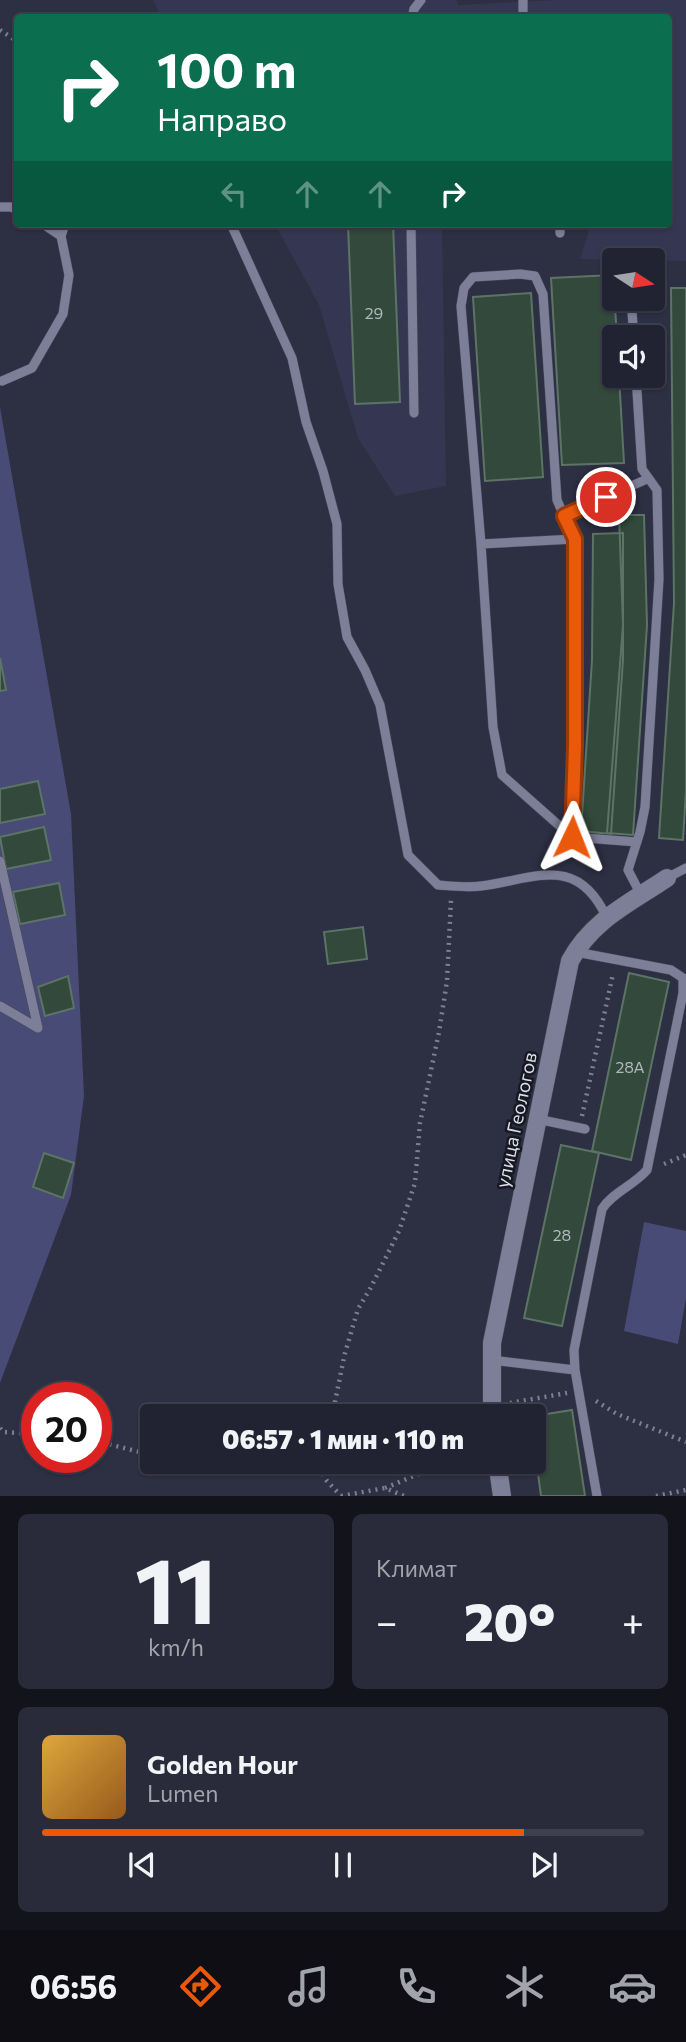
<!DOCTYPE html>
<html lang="ru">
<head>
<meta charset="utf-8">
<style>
	body { margin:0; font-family:Commissioner,sans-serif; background:#2a2b3a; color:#f1f3f6; height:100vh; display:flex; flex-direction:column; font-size:26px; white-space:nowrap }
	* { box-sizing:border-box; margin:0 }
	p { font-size:23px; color:#a2a4ac }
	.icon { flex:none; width:38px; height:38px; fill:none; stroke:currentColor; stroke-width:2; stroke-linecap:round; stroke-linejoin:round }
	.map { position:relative; height:1496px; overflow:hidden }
	.panel { display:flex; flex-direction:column; gap:18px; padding:18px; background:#13131c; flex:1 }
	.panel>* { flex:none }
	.hud { position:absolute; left:14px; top:14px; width:658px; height:214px; border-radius:7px; box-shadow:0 2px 5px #0004,0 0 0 2px #3f404d; background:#0b6e4f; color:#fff; overflow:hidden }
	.needle { width:46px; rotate:102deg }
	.controls { position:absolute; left:602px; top:248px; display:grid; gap:14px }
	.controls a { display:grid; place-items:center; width:63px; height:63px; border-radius:7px; background:#222332; box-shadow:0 2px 5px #0004,0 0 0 2px #3f404d; font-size:35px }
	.speed { position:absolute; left:21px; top:1382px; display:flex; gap:14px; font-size:35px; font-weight:700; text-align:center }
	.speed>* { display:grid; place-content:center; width:91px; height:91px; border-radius:50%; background:#222332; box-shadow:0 2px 5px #0004,0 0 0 2px #3f404d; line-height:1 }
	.speed .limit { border:10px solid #d22; background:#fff; color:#111 }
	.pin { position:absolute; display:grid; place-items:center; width:60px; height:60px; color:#fff; margin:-30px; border:4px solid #fff; border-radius:50%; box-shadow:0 2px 7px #0007 }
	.me { position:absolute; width:77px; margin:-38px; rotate:2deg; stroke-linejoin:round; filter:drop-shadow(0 0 5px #0008) }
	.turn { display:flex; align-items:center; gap:24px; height:147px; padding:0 28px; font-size:32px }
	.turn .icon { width:91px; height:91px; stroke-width:2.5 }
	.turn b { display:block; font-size:49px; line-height:60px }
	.lanes { display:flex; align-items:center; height:66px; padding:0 28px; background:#0003; justify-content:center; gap:35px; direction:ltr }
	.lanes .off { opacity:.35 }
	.big { font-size:52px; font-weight:800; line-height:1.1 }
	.panel .widget { flex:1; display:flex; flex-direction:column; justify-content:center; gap:10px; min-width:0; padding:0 24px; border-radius:10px; background:#2a2b3a }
	.panel .dial { align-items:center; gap:0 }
	.dial b { font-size:91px; line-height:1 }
	.song { display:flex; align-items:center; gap:21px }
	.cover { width:84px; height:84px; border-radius:10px; background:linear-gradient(135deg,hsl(40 70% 55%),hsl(30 70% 35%)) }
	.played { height:7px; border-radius:4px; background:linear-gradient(90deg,#ea580c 80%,#3f404d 80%) }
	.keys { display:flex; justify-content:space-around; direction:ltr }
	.heat { display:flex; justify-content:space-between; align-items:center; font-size:38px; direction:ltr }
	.panel .tiles { flex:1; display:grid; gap:18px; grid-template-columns:1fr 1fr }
	.widget:last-child { grid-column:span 2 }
	.trip { position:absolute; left:140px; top:1404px; width:406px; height:70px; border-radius:7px; background:#222332; box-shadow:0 2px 5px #0004,0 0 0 2px #3f404d; font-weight:800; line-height:70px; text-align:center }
	.menu { display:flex; height:112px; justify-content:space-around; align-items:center; background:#0e0e14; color:#a2a4ac }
	.menu .icon { width:49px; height:49px }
	.menu .selected { color:#ea580c }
	.menu b { font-size:32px; color:#f1f3f6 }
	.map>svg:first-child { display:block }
	.built { fill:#353752 }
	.green { fill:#484b76 }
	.building { fill:#32493b; stroke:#5c7466; stroke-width:2 }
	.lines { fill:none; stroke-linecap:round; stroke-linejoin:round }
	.lane-casing { stroke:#494a5b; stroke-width:10 }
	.street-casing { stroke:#494a5b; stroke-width:19 }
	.path { stroke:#7e8091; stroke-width:4.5; stroke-dasharray:2 5; stroke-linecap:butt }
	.lane { stroke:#7c7f97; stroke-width:9 }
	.street { stroke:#7c7f97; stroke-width:18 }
	.route-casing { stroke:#983908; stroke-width:18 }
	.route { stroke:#ea580c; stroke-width:12 }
	.labels { text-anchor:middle; stroke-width:5; stroke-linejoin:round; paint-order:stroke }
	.number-label { font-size:16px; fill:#b1b8be }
	.street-label { font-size:19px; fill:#dbddea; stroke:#171821 }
</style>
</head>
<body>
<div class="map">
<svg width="686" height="1496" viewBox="0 0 686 1496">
	<rect width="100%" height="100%" fill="#2d2f43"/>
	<!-- built -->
	<path class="built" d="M153 0H456L459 5 556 0H686V261L580 259 588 234 589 224H668V18H162Z
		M275 224H442L446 486 395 496 358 438 319 305Z"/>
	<!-- green -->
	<path class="green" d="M0 407 71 814 84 1096 71 1195 0 1383Z
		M644 1222 686 1231V1298L678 1344 624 1331Z"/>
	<!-- building -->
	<path class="building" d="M348 224H393L400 402 355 404Z
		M613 275 617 338H614V376H619L624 463 562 465 551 278Z
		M671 288H686V790L683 840 659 838 674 603Z
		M531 293 543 477 485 481 473 297Z
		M619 515H644L647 625 633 835 607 833 623 625Z
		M623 533V660L611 834 581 831 592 660 593 534Z
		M0 658 6 690 0 691Z
		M38 781 45 814 0 823V789Z
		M44 827 51 860 6 869 0 837Z
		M59 883 65 915 20 924 13 892Z
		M363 927 367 959 328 964 324 932Z
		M629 973 669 982 631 1160 592 1151Z
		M68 976 74 1008 45 1016 38 987Z
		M561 1145 599 1153 562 1326 524 1318Z
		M44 1153 74 1163 63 1198 33 1187Z
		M572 1410 585 1496H541L534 1444V1416Z"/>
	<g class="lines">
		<defs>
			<path id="lane" d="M412 18 414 9 421 0
				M523 18V0
				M0 207H11L18 210
				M231 224 292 358 306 422 323 471 337 524 338 584 347 637 365 670 380 705 408 855 438 885C452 886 468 888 481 886 535 879 577 853 607 918
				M411 224 414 413
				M560 233V224
				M61 236 65 224
				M631 299 634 338
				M636 376 642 469 657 490 659 579 645 807 640 832 628 870 641 895
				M2 381 32 368 63 314 69 275 61 236 43 224
				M564 516 557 500 543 294 535 276 520 274 473 277 464 288 461 306 481 544 575 539 564 516 647 479
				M575 539V746L572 837 637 842
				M481 544 493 727 502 775 572 837
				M0 861 38 1028 0 1006
				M667 878 686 868
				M576 952 671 970 683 978V993L647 1170C633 1186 613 1192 602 1209L574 1350 575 1370 597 1496
				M537 1119 585 1129
				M492 1360 575 1370"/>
			<path id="street" d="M492 1416V1343L570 961C592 920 630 903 667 878
				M497 1461 502 1496"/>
		</defs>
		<!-- lane casing -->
		<use href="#lane" class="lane-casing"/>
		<!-- street casing -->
		<use href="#street" class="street-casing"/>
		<!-- path -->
		<path class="path" d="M0 30 18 42
			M582 1116 613 974
			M664 1164 686 1155
			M596 1401 617 1414 686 1442
			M510 1403 567 1393
			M332 1416 345 1353 358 1309 370 1289 399 1231 415 1183 420 1123 439 1032 447 981 451 900
			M0 1428 3 1432 37 1434
			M96 1441 152 1455
			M177 1461 234 1469 315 1463
			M315 1462 327 1481 341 1496
			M385 1488 450 1461
			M341 1496 385 1488 404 1496
			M656 1496 686 1490"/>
		<!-- lane -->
		<use href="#lane" class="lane"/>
		<!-- street -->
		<use href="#street" class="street"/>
	</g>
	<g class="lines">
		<defs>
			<path id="route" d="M572 837 575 746V539L564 516 606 497"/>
		</defs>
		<!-- route casing -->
		<use href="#route" class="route-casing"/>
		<!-- route -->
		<use href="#route" class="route"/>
	</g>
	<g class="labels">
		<!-- number labels -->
		<g class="number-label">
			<text x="374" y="319">29</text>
			<text x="630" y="1073">28А</text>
			<text x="562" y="1241">28</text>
		</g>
		<!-- street labels -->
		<g class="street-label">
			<text transform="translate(516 1120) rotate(-78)" y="7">улица Геологов</text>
		</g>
	</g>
</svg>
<div class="controls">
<a><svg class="needle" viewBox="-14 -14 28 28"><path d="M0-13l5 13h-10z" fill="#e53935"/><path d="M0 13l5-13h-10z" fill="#a2a4ac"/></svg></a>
<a><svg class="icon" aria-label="sound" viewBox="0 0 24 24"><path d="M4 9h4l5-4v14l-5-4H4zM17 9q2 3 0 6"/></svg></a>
</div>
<div class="speed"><div class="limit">20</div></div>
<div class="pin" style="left:606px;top:497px;background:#d93025"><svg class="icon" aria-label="arrive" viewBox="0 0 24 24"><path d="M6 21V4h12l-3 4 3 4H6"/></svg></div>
<svg class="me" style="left:572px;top:837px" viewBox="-20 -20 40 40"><path d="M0-17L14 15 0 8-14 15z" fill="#ea580c" stroke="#fff" stroke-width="4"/></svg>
<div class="trip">06:57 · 1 мин · 110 m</div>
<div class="hud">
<div class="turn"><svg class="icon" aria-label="right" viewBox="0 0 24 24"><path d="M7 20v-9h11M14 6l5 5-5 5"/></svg><div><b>100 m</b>Направо</div></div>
<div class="lanes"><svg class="icon off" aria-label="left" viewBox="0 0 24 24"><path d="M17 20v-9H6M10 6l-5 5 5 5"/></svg><svg class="icon off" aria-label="ahead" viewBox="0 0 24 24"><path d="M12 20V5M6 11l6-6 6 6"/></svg><svg class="icon off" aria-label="ahead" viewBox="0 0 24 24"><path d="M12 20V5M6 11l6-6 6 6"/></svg><svg class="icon" aria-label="right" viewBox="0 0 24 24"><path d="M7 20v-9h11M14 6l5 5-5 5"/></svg></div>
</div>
</div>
<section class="panel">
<div class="tiles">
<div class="widget dial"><b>11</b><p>km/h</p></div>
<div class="widget"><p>Климат</p>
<div class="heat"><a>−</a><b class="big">20°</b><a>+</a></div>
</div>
<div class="widget">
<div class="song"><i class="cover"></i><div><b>Golden Hour</b><p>Lumen</p></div></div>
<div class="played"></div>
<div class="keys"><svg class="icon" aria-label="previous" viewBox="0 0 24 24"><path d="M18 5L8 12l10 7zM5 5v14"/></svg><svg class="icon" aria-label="pause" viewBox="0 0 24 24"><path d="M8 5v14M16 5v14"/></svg><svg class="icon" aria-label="next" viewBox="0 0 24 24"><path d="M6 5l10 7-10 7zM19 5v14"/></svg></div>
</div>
</div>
</section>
<nav class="menu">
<b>06:56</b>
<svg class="icon selected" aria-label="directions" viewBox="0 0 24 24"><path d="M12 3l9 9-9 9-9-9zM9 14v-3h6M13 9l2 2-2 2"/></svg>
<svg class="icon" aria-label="music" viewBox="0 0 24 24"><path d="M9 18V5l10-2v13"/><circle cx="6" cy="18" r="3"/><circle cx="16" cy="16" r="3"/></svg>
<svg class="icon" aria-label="phone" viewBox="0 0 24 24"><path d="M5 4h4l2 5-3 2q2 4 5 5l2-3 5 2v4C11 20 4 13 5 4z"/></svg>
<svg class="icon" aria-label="climate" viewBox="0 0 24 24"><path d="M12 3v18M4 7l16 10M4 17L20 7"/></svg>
<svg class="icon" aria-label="car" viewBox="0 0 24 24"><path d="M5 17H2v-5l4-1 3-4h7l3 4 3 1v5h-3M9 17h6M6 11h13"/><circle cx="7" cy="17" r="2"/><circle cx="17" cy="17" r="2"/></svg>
</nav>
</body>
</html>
